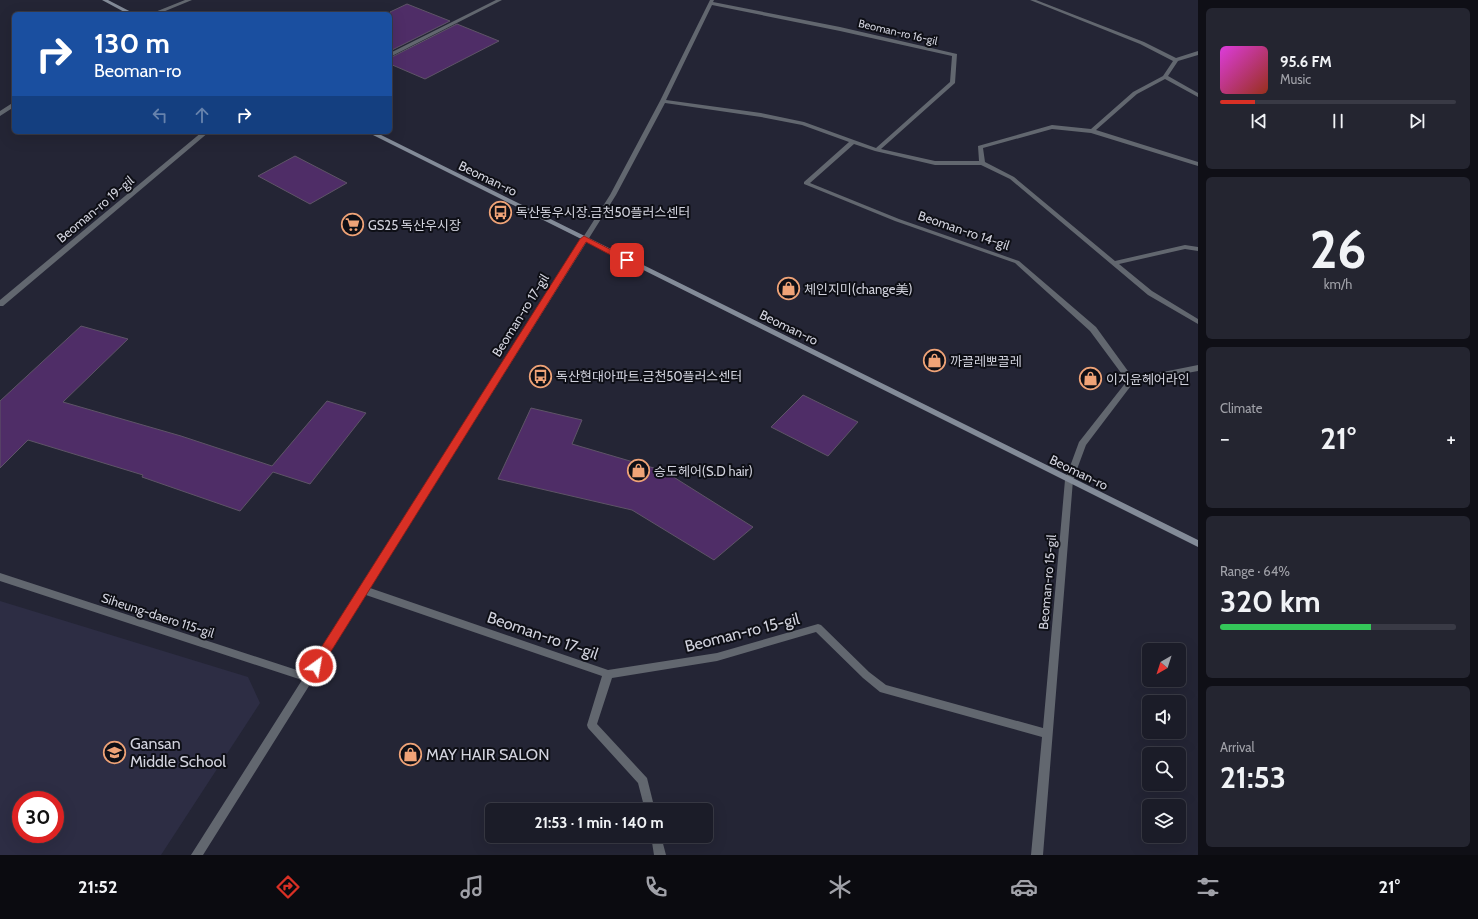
<!DOCTYPE html>
<html lang="en">
<head>
<meta charset="utf-8">
<style>
	body { margin:0; font-family:Cabin,"Noto Sans KR",sans-serif; background:#242530; color:#f1f3f6; height:100vh; display:flex; flex-direction:column; font-size:15px; white-space:nowrap }
	* { box-sizing:border-box; margin:0 }
	p { font-size:13px; color:#a0a1a8 }
	.icon { flex:none; width:22px; height:22px; fill:none; stroke:currentColor; stroke-width:2; stroke-linecap:round; stroke-linejoin:round }
	.map { position:relative; flex:1; overflow:hidden }
	.side { display:flex; flex-direction:column; gap:8px; padding:8px; background:#0f0f16; width:280px }
	.side>* { flex:none }
	.top-card { position:absolute; left:12px; top:12px; width:380px; height:122px; border-radius:6px; box-shadow:0 4px 16px #0002,0 0 0 1px #393a45; background:#1a4fa0; color:#fff; overflow:hidden }
	.needle { width:26px; rotate:219deg }
	.buttons { position:absolute; left:1142px; top:643px; display:grid; gap:8px }
	.buttons a { display:grid; place-items:center; width:44px; height:44px; border-radius:6px; background:#1b1c28; box-shadow:0 4px 16px #0002,0 0 0 1px #393a45; font-size:20px }
	.speed { position:absolute; left:12px; top:791px; display:flex; gap:8px; font-size:20px; font-weight:700; text-align:center }
	.speed>* { display:grid; place-content:center; width:52px; height:52px; border-radius:50%; background:#1b1c28; box-shadow:0 4px 16px #0002,0 0 0 1px #393a45; line-height:1 }
	.speed .limit { border:6px solid #d22; background:#fff; color:#111 }
	.pin { position:absolute; display:grid; place-items:center; width:34px; height:34px; color:#fff; margin:-17px; border-radius:8px; box-shadow:0 2px 6px #0006 }
	.me { position:absolute; width:44px; margin:-22px; rotate:32deg; stroke-linejoin:round; filter:drop-shadow(0 0 3px #0008) }
	.turn { display:flex; align-items:center; gap:14px; height:84px; padding:0 16px; font-size:18px }
	.turn .icon { width:52px; height:52px; stroke-width:2.5 }
	.turn b { display:block; font-size:28px; line-height:34px }
	.lanes { display:flex; align-items:center; height:38px; padding:0 16px; background:#0003; justify-content:center; gap:20px; direction:ltr }
	.lanes .off { opacity:.35 }
	.big { font-size:30px; font-weight:800; line-height:1.1 }
	.side .card { flex:1; display:flex; flex-direction:column; justify-content:center; gap:6px; min-width:0; padding:0 14px; border-radius:6px; background:#242530 }
	.side .dial { align-items:center; gap:0 }
	.dial b { font-size:52px; line-height:1 }
	.song { display:flex; align-items:center; gap:12px }
	.cover { width:48px; height:48px; border-radius:6px; background:linear-gradient(135deg,hsl(300 70% 55%),hsl(10 70% 35%)) }
	.played { height:4px; border-radius:2px; background:linear-gradient(90deg,#d93025 15%,#393a45 15%) }
	.keys { display:flex; justify-content:space-around; direction:ltr }
	.heat { display:flex; justify-content:space-between; align-items:center; font-size:22px; direction:ltr }
	.charge { height:6px; border-radius:3px; background:linear-gradient(90deg,#34c759 64%,#393a45 0) }
	.trip { position:absolute; left:485px; top:803px; width:228px; height:40px; border-radius:6px; background:#1b1c28; box-shadow:0 4px 16px #0002,0 0 0 1px #393a45; font-weight:800; line-height:40px; text-align:center }
	.tab-bar { display:flex; height:64px; justify-content:space-around; align-items:center; background:#0b0b10; color:#a0a1a8 }
	.tab-bar .icon { width:28px; height:28px }
	.tab-bar .selected { color:#d93025 }
	.tab-bar b { font-size:18px; color:#f1f3f6 }
	main { display:flex; flex:1; min-height:0 }
	.map>svg:first-child { display:block }
	.built { fill:#2d2d44; fill-rule:evenodd }
	.building { fill:#4f2d67; stroke:#5e5467 }
	.lines { fill:none; stroke-linecap:round; stroke-linejoin:round }
	.minor { fill:#62676f; fill-rule:evenodd }
	.secondary { fill:#838b98; fill-rule:evenodd }
	.route { fill:#d93025; stroke:#8d1f18 }
	.labels { text-anchor:middle; stroke-width:4; stroke-linejoin:round; paint-order:stroke }
	.far-street-label { font-size:11px; fill:#d1d2dd; stroke:#0e0f16 }
	.street-label { font-size:13px; fill:#d1d2dd; stroke:#0e0f16 }
	.poi-label { font-size:13px; fill:#d1d2dd; stroke:#0e0f16; text-anchor:start }
	.near-street-label { font-size:16px; fill:#d1d2dd; stroke:#0e0f16 }
	.near-poi-label { font-size:16px; fill:#d1d2dd; stroke:#0e0f16; text-anchor:start }
</style>
</head>
<body>
<main>
<div class="map">
<svg width="1198" height="855" viewBox="0 0 1198 855">
	<rect width="100%" height="100%" fill="#242535"/>
	<!-- built -->
	<path class="built" d="M0 601 248 677 260 703 161 855H0ZM21 800H55V834H21Z"/>
	<!-- building -->
	<path class="building" d="M407 4 450 21 390 51V12Z
		M457 24 499 41 425 79 390 64V58Z
		M295 156 347 183 310 204 258 176Z
		M81 326 128 339 63 402 181 436 272 466 327 401 366 413 310 484 273 472 240 511 142 477 143 475 28 440 0 468V401Z
		M803 395 858 422 828 456 771 427Z
		M531 408 582 420 572 444 664 471 753 527 714 560 632 510 498 479Z"/>
	<g class="lines">
		<!-- minor -->
		<path class="minor" d="M185 0H192L158 14H150Z
			M496 0H502L390 57V53Z
			M710 0H714L713 2 840 27 957 54 955 83 881 149 935 161H979L978 146 1052 125 1091 129 1133 92 1163 76 1173 61 1140 44 1030 0H1036L1144 42 1176 58 1198 51V55L1178 61 1168 76 1198 93V97L1165 79 1137 94 1096 130 1198 162V166L1091 133 1052 129 983 148 985 162 1014 177 1115 261 1185 245 1198 247V251L1185 249 1119 264 1152 291 1198 319V324L1148 295 1010 179 981 165H935L875 151 854 144 810 183 899 219 1019 261 1096 327 1133 378 1198 365V371L1133 383 1086 445 1073 480 1043 855H1031L1042 737 880 692 863 678 816 632 717 661 612 678 597 724 647 778 655 810H645L638 783 588 728 587 725 602 676 366 595 203 855H191L302 680 0 581V573L306 673 610 195 660 101ZM712 5 840 31 952 56 950 82 876 148 804 122 761 113 666 100ZM665 103 761 117 802 125 849 142 804 182V184L895 221 1015 263 1090 331 1127 381 1079 442 1065 480 1043 728 886 685 869 672 821 625 818 624 717 653 608 670 370 588 616 195Z
			M14 102V107L0 116V111Z
			M202 132H209L3 306H0V300Z
			M651 836H661L666 855H654Z"/>
		<!-- secondary -->
		<path class="secondary" d="M102 0H108L135 14H128Z
			M367 132H375L1198 540V547Z"/>
	</g>
	<!-- route -->
	<path class="route" d="M584 236 631 260 630 262H624L586 242 320 669 316 670 312 669 310 666 312 662 580 239Z"/>
	<!-- icons -->
	<defs>
		<symbol id="bus-ring" viewBox="-11 -11 22 22"><circle r="9.5" fill="#0e0f16" stroke="#efa377" stroke-width="1.5"/><path d="M-5-6H5V4H4V6H2V4H-2V6H-4V4H-5ZM-3.5-4V0h7V-4ZM-3.5 1.2v1.5H-2V1.2ZM2 1.2v1.5H3.5V1.2Z" fill="#efa377"/></symbol>
		<symbol id="supermarket-ring" viewBox="-11 -11 22 22"><circle r="9.5" fill="#0e0f16" stroke="#efa377" stroke-width="1.5"/><path d="M-6-5.5h2.5l.6 2H6L4.5 2H-2.5L-4.4-4H-6ZM-1.5 3.2a1.3 1.3 0 1 0 .1 0ZM3 3.2a1.3 1.3 0 1 0 .1 0Z" fill="#efa377"/></symbol>
		<symbol id="shop-ring" viewBox="-11 -11 22 22"><circle r="9.5" fill="#0e0f16" stroke="#efa377" stroke-width="1.5"/><path d="M-5-2.5h2.3a2.7 3.5 0 0 1 5.4 0H5L5.5 6h-11ZM-1.5-2.5h3a1.5 2.3 0 0 0-3 0Z" fill="#efa377"/></symbol>
		<symbol id="school-ring" viewBox="-11 -11 22 22"><circle r="9.5" fill="#0e0f16" stroke="#efa377" stroke-width="1.5"/><path d="M0-5L7-2L0 1L-7-2ZM-4 1L0 2.5L4 1V4Q0 6-4 4Z" fill="#efa377"/></symbol>
	</defs>
	<g fill-rule="evenodd">
		<use href="#bus-ring" x="488" y="200" width="25" height="25"/>
		<use href="#supermarket-ring" x="340" y="212" width="25" height="25"/>
		<use href="#shop-ring" x="776" y="276" width="25" height="25"/>
		<use href="#shop-ring" x="922" y="348" width="25" height="25"/>
		<use href="#bus-ring" x="528" y="364" width="25" height="25"/>
		<use href="#shop-ring" x="1078" y="366" width="25" height="25"/>
		<use href="#shop-ring" x="626" y="458" width="25" height="25"/>
		<use href="#school-ring" x="102" y="740" width="25" height="25"/>
		<use href="#shop-ring" x="398" y="742" width="25" height="25"/>
	</g>
	<g class="labels">
		<!-- far-street labels -->
		<g class="far-street-label">
			<text transform="translate(898 32) rotate(13)" y="4">Beoman-ro 16-gil</text>
		</g>
		<!-- street labels -->
		<g class="street-label">
			<text transform="translate(488 178) rotate(26)" y="5">Beoman-ro</text>
			<text transform="translate(95 209) rotate(-40)" y="5">Beoman-ro 19-gil</text>
			<text transform="translate(964 230) rotate(19)" y="5">Beoman-ro 14-gil</text>
			<text transform="translate(520 315) rotate(-58)" y="5">Beoman-ro 17-gil</text>
			<text transform="translate(789 327) rotate(26)" y="5">Beoman-ro</text>
			<text transform="translate(1079 472) rotate(26)" y="5">Beoman-ro</text>
			<text transform="translate(1047 582) rotate(-85)" y="5">Beoman-ro 15-gil</text>
			<text transform="translate(158 615) rotate(18)" y="5">Siheung-daero 115-gil</text>
		</g>
		<!-- poi labels -->
		<g class="poi-label">
			<text x="516" y="217">독산동우시장.금천50플러스센터</text>
			<text x="368" y="230">GS25 독산우시장</text>
			<text x="804" y="294">체인지미(change美)</text>
			<text x="950" y="366">까끌레뽀끌레</text>
			<text x="556" y="381">독산현대아파트.금천50플러스센터</text>
			<text x="1106" y="384">이지윤헤어라인</text>
			<text x="654" y="476">승도헤어(S.D hair)</text>
		</g>
		<!-- near-street labels -->
		<g class="near-street-label">
			<text transform="translate(742 632) rotate(-14)" y="6">Beoman-ro 15-gil</text>
			<text transform="translate(543 635) rotate(19)" y="6">Beoman-ro 17-gil</text>
		</g>
		<!-- near-poi labels -->
		<g class="near-poi-label">
			<text x="130" y="749">Gansan<tspan x="130" dy="18">Middle School</tspan></text>
			<text x="426" y="760">MAY HAIR SALON</text>
		</g>
	</g>
</svg>
<div class="buttons">
<a><svg class="needle" viewBox="-14 -14 28 28"><path d="M0-13l5 13h-10z" fill="#e53935"/><path d="M0 13l5-13h-10z" fill="#a0a1a8"/></svg></a>
<a><svg class="icon" aria-label="sound" viewBox="0 0 24 24"><path d="M4 9h4l5-4v14l-5-4H4zM17 9q2 3 0 6"/></svg></a>
<a><svg class="icon" aria-label="search" viewBox="0 0 24 24"><circle cx="10" cy="10" r="6"/><path d="M15 15l6 6"/></svg></a>
<a><svg class="icon" aria-label="layers" viewBox="0 0 24 24"><path d="M12 4l9 5-9 5-9-5zM3 14l9 5 9-5"/></svg></a>
</div>
<div class="speed"><div class="limit">30</div></div>
<div class="pin" style="left:627px;top:260px;background:#d93025"><svg class="icon" aria-label="arrive" viewBox="0 0 24 24"><path d="M6 21V4h12l-3 4 3 4H6"/></svg></div>
<svg class="me" style="left:316px;top:666px" viewBox="-20 -20 40 40"><circle r="17" fill="#d93025" stroke="#fff" stroke-width="3"/><path d="M0-11L8 9 0 5-8 9z" fill="#fff"/></svg>
<div class="trip">21:53 · 1 min · 140 m</div>
<div class="top-card">
<div class="turn"><svg class="icon" aria-label="right" viewBox="0 0 24 24"><path d="M7 20v-9h11M14 6l5 5-5 5"/></svg><div><b>130 m</b>Beoman-ro</div></div>
<div class="lanes"><svg class="icon off" aria-label="left" viewBox="0 0 24 24"><path d="M17 20v-9H6M10 6l-5 5 5 5"/></svg><svg class="icon off" aria-label="ahead" viewBox="0 0 24 24"><path d="M12 20V5M6 11l6-6 6 6"/></svg><svg class="icon" aria-label="right" viewBox="0 0 24 24"><path d="M7 20v-9h11M14 6l5 5-5 5"/></svg></div>
</div>
</div>
<section class="side">
<div class="card">
<div class="song"><i class="cover"></i><div><b>95.6 FM</b><p>Music</p></div></div>
<div class="played"></div>
<div class="keys"><svg class="icon" aria-label="previous" viewBox="0 0 24 24"><path d="M18 5L8 12l10 7zM5 5v14"/></svg><svg class="icon" aria-label="pause" viewBox="0 0 24 24"><path d="M8 5v14M16 5v14"/></svg><svg class="icon" aria-label="next" viewBox="0 0 24 24"><path d="M6 5l10 7-10 7zM19 5v14"/></svg></div>
</div>
<div class="card dial"><b>26</b><p>km/h</p></div>
<div class="card"><p>Climate</p>
<div class="heat"><a>−</a><b class="big">21°</b><a>+</a></div>
</div>
<div class="card"><p>Range · 64%</p><b class="big">320 km</b><div class="charge"></div></div>
<div class="card"><p>Arrival</p><b class="big">21:53</b></div>
</section>
</main>
<nav class="tab-bar">
<b>21:52</b>
<svg class="icon selected" aria-label="directions" viewBox="0 0 24 24"><path d="M12 3l9 9-9 9-9-9zM9 14v-3h6M13 9l2 2-2 2"/></svg>
<svg class="icon" aria-label="music" viewBox="0 0 24 24"><path d="M9 18V5l10-2v13"/><circle cx="6" cy="18" r="3"/><circle cx="16" cy="16" r="3"/></svg>
<svg class="icon" aria-label="phone" viewBox="0 0 24 24"><path d="M5 4h4l2 5-3 2q2 4 5 5l2-3 5 2v4C11 20 4 13 5 4z"/></svg>
<svg class="icon" aria-label="climate" viewBox="0 0 24 24"><path d="M12 3v18M4 7l16 10M4 17L20 7"/></svg>
<svg class="icon" aria-label="car" viewBox="0 0 24 24"><path d="M5 17H2v-5l4-1 3-4h7l3 4 3 1v5h-3M9 17h6M6 11h13"/><circle cx="7" cy="17" r="2"/><circle cx="17" cy="17" r="2"/></svg>
<svg class="icon" aria-label="filters" viewBox="0 0 24 24"><path d="M4 7h16M4 17h16"/><circle cx="9" cy="7" r="2"/><circle cx="15" cy="17" r="2"/></svg>
<b>21°</b>
</nav>
</body>
</html>
